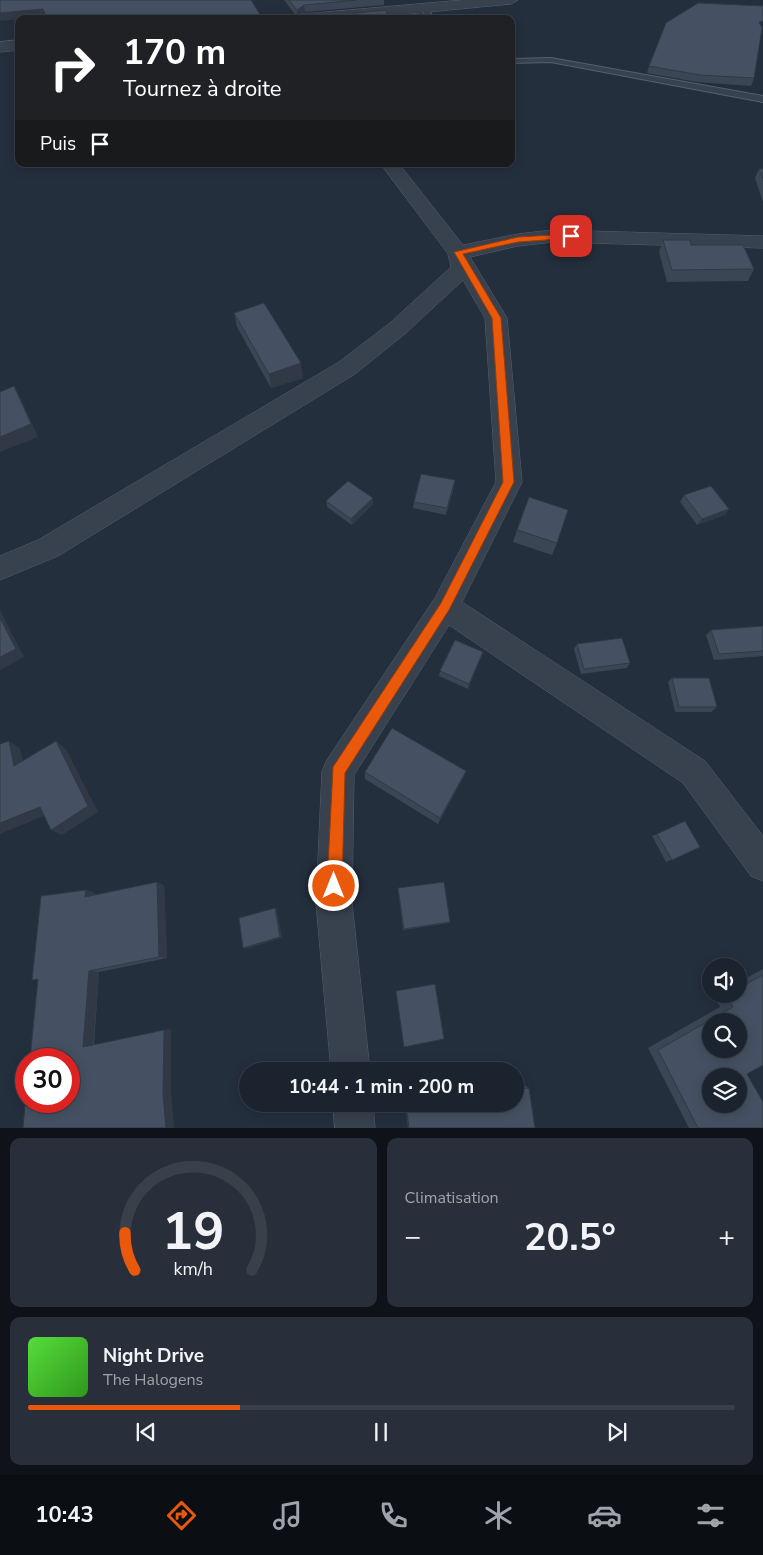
<!DOCTYPE html>
<html lang="fr">
<head>
<meta charset="utf-8">
<style>
	body { margin:0; font-family:"Nunito Sans",sans-serif; background:#282f3a; color:#f1f3f6; height:100vh; display:flex; flex-direction:column; font-size:19px; white-space:nowrap }
	* { box-sizing:border-box; margin:0 }
	p { font-size:16px; color:#a0a4aa }
	.icon { flex:none; width:28px; height:28px; fill:none; stroke:currentColor; stroke-width:2; stroke-linecap:round; stroke-linejoin:round }
	.map { position:relative; height:1128px; overflow:hidden }
	.sheet { display:flex; flex-direction:column; gap:10px; padding:10px; background:#0f1319; flex:1 }
	.sheet>* { flex:none }
	.top-card { position:absolute; left:15px; top:15px; width:500px; height:152px; border-radius:10px; box-shadow:0 2px 12px #0003,0 0 0 1px #39404a; background:#202124; color:#fff; overflow:hidden }
	.buttons { position:absolute; left:702px; top:958px; display:grid; gap:10px }
	.buttons a { display:grid; place-items:center; width:45px; height:45px; border-radius:50%; background:#1b232e; box-shadow:0 2px 12px #0003,0 0 0 1px #39404a; font-size:25px }
	.speed { position:absolute; left:15px; top:1048px; display:flex; gap:10px; font-size:25px; font-weight:700; text-align:center }
	.speed>* { display:grid; place-content:center; width:65px; height:65px; border-radius:50%; background:#1b232e; box-shadow:0 2px 12px #0003,0 0 0 1px #39404a; line-height:1 }
	.speed .limit { border:8px solid #d22; background:#fff; color:#111 }
	.pin { position:absolute; display:grid; place-items:center; width:42px; height:42px; color:#fff; margin:-21px; border-radius:10px; box-shadow:0 2px 8px #0006 }
	.me { position:absolute; width:55px; margin:-28px; rotate:0deg; stroke-linejoin:round; filter:drop-shadow(0 0 4px #0008) }
	.turn { display:flex; align-items:center; gap:18px; height:105px; padding:0 25px; font-size:22px }
	.turn .icon { width:65px; height:65px; stroke-width:2.5 }
	.turn b { display:block; font-size:35px; line-height:42px }
	.then { display:flex; align-items:center; height:48px; padding:0 25px; background:#0003; gap:10px; font-size:19px }
	.big { font-size:38px; font-weight:700; line-height:1.1 }
	.sheet .card { flex:1; display:flex; flex-direction:column; justify-content:center; gap:8px; min-width:0; padding:0 18px; border-radius:10px; background:#282f3a }
	.sheet .dial { align-items:center; gap:0 }
	.dial svg { height:130px; overflow:visible; fill:none; stroke:#39404a; stroke-width:7; stroke-linecap:round; text-anchor:middle }
	.dial text { fill:#f1f3f6; stroke:none }
	.song { display:flex; align-items:center; gap:15px }
	.cover { width:60px; height:60px; border-radius:8px; background:linear-gradient(135deg,hsl(110 70% 55%),hsl(110 70% 35%)) }
	.played { height:5px; border-radius:2px; background:linear-gradient(90deg,#ea580c 30%,#39404a 30%) }
	.keys { display:flex; justify-content:space-around; direction:ltr }
	.heat { display:flex; justify-content:space-between; align-items:center; font-size:28px; direction:ltr }
	.sheet .tiles { flex:1; display:grid; gap:10px; grid-template-columns:1fr 1fr }
	.card:last-child { grid-column:span 2 }
	.trip { position:absolute; left:239px; top:1062px; width:285px; height:50px; border-radius:25px; background:#1b232e; box-shadow:0 2px 12px #0003,0 0 0 1px #39404a; font-weight:700; line-height:50px; text-align:center }
	.tabs { display:flex; height:80px; justify-content:space-around; align-items:center; background:#0b0e12; color:#a0a4aa }
	.tabs .icon { width:35px; height:35px }
	.tabs .current { color:#ea580c }
	.tabs b { font-size:22px; color:#f1f3f6 }
	.map>svg:first-child { display:block }
	.lines { fill:none; stroke-linecap:round; stroke-linejoin:round }
	.service-casing { stroke:#565f6c; stroke-width:2 }
	.minor-casing { stroke:#565f6c; stroke-width:1 }
	.service { fill:#38414e; fill-rule:evenodd }
	.minor { fill:#38414e; fill-rule:evenodd }
	.wall { fill:#3b4654 }
	.shaded-wall { fill:#303945 }
	.building { fill:#455162; stroke:#303945; fill-rule:evenodd }
	.route { fill:#ea580c; stroke:#983908 }
</style>
</head>
<body>
<div class="map">
<svg width="763" height="1128" viewBox="0 0 763 1128">
	<rect width="100%" height="100%" fill="#242f3e"/>
	<g class="lines">
		<defs>
			<path id="service" d="M421 6H427L434 19H426Z
				M551 58 763 96V102L551 62 511 63V59Z"/>
			<path id="minor" d="M463 0H518L511 4 356 19H298L305 14Z
				M19 40V50L0 52V42Z
				M381 164H399L463 245 518 234 553 230 763 236V248L553 242 518 246 470 257 507 318 522 482 462 602 705 761 763 836V881L751 876 683 783 449 625 354 775 352 903 370 1071H331L316 903 322 771 327 760 435 598 496 482 485 318 463 280 406 333 355 374 58 556 0 580V556L38 540 339 362 390 323 451 267 448 254Z
				M333 1104H373L375 1128H335Z"/>
		</defs>
		<!-- service casing -->
		<use href="#service" class="service-casing"/>
		<!-- minor casing -->
		<use href="#minor" class="minor-casing"/>
		<!-- service -->
		<use href="#service" class="service"/>
		<!-- minor -->
		<use href="#minor" class="minor"/>
	</g>
	<!-- wall -->
	<path class="wall" d="M284 0H384V5L305 12 303 13 387 19H300V15L297 17Z
		M649 66 754 78 751 86 697 82 647 73Z
		M759 169H763V202L755 178Z
		M663 240 691 245 754 269 748 281 667 282 659 252Z
		M234 313 303 378 271 388 237 327Z
		M455 480 454 487 446 515 413 508 414 502Z
		M684 495 729 509 725 515 697 525 680 502Z
		M326 501 373 504 352 525 327 507Z
		M517 530 557 543 552 555 513 542Z
		M763 626V656L714 660 706 635 711 630Z
		M577 644 630 663 627 668 581 674 574 649Z
		M483 652 468 689 439 676 440 671Z
		M672 678 717 707 711 712H675L668 682Z
		M466 771 463 778 438 824 365 779V772Z
		M657 834 700 847 666 862 652 836Z
		M157 882 164 886 167 958 99 972 94 1045 171 1029V1091L23 1128 38 980H32L86 890 95 893V895Z
		M398 888 450 922 449 923 403 930Z
		M763 969V1065L747 1074 763 1128H689L648 1048 720 1007 714 994H739V982Z
		M523 1084 529 1088 535 1128H408L405 1104H515V1085Z"/>
	<!-- shaded-wall -->
	<path class="shaded-wall" d="M304 5 305 12 301 15 300 13V15L297 17V10Z
		M43 9 46 17 0 21V13Z
		M301 363 303 378 271 388 269 374Z
		M14 386 21 399 38 437 0 452V437Z
		M455 480 454 487 446 515 447 508Z
		M373 498V504L352 525 351 519Z
		M729 509 725 515 697 525 702 519Z
		M0 610 24 657 0 670Z
		M483 652 481 657 468 689 469 684Z
		M9 741 20 748 26 774 14 766Z
		M56 741 66 749 98 812 62 835 51 830Z
		M466 771 463 778 438 824 440 818Z
		M40 807 51 813 0 834V823Z
		M157 882 164 886 167 958 159 957Z
		M86 890 95 893V900L85 897Z
		M275 908 277 909 282 938 246 949 243 948Z
		M89 971 99 972 93 1046 83 1047Z
		M171 1029V1091L174 1128H166L163 1094 164 1030Z"/>
	<!-- building -->
	<path class="building" d="M0 0H251L263 19H47L43 9 0 13Z
		M289 0H357L304 5 297 10Z
		M698 3 763 6V21L759 22 762 28 754 78 700 75 649 66 666 23Z
		M386 10 387 19H304L300 13H356Z
		M759 169H763V179Z
		M663 240H690L691 245H743L754 269 672 270Z
		M264 303 301 363 269 374 234 313Z
		M14 386 31 424 0 437V392Z
		M421 474 455 480 447 508 414 502Z
		M348 481 373 498 351 519 326 501Z
		M711 486 729 509 702 519 684 495Z
		M529 497 568 510 557 543 517 530Z
		M0 618 16 649 0 657Z
		M763 626V651L719 654 711 630Z
		M622 638 630 663 584 669 577 644Z
		M455 640 483 652 469 684 440 671Z
		M672 678H709L717 707H679Z
		M392 728 466 771 440 818 365 772Z
		M9 741 14 766 56 741 88 806 51 830 40 807 0 823V744Z
		M685 821 700 847 672 860 657 834Z
		M157 882 159 957 89 971 83 1047 164 1030 163 1094 166 1128H23L26 1094V1101H69V1059H30L38 979 32 980 41 896 86 890 85 897Z
		M444 882 450 922 404 929 398 888Z
		M275 908 280 937 243 948 239 918Z
		M763 975V1065L747 1074 763 1102V1128H698L658 1050 733 1007 726 994H739V988ZM711 1021H739V1049H711ZM711 1076H739V1104H711Z
		M435 984 444 1039 404 1047 396 991Z
		M529 1088 535 1128H409L406 1104H515V1089Z"/>
	<!-- route -->
	<path class="route" d="M571 234H574V238L518 242 463 254 501 318 514 482 449 610 345 773 342 886 339 891 334 894 329 891 327 886 333 767 441 603 503 482 492 318 454 252 518 237Z"/>
</svg>
<div class="buttons">
<a><svg class="icon" aria-label="sound" viewBox="0 0 24 24"><path d="M4 9h4l5-4v14l-5-4H4zM17 9q2 3 0 6"/></svg></a>
<a><svg class="icon" aria-label="search" viewBox="0 0 24 24"><circle cx="10" cy="10" r="6"/><path d="M15 15l6 6"/></svg></a>
<a><svg class="icon" aria-label="layers" viewBox="0 0 24 24"><path d="M12 4l9 5-9 5-9-5zM3 14l9 5 9-5"/></svg></a>
</div>
<div class="speed"><div class="limit">30</div></div>
<div class="pin" style="left:571px;top:236px;background:#d93025"><svg class="icon" aria-label="arrive" viewBox="0 0 24 24"><path d="M6 21V4h12l-3 4 3 4H6"/></svg></div>
<svg class="me" style="left:334px;top:886px" viewBox="-20 -20 40 40"><circle r="17" fill="#ea580c" stroke="#fff" stroke-width="3"/><path d="M0-11L8 9 0 5-8 9z" fill="#fff"/></svg>
<div class="trip">10:44 · 1 min · 200 m</div>
<div class="top-card">
<div class="turn"><svg class="icon" aria-label="right" viewBox="0 0 24 24"><path d="M7 20v-9h11M14 6l5 5-5 5"/></svg><div><b>170 m</b>Tournez à droite</div></div>
<div class="then">Puis<svg class="icon" aria-label="arrive" viewBox="0 0 24 24"><path d="M6 21V4h12l-3 4 3 4H6"/></svg></div>
</div>
</div>
<section class="sheet">
<div class="tiles">
<div class="card dial"><svg viewBox="0 0 100 80">
<path d="M14 69A42 42 0 1 1 86 69"/>
<path d="M14 69A42 42 0 0 1 8 46" stroke="#ea580c"/>
<text x="50" y="56" font-size="32" font-weight="700">19</text>
<text x="50" y="72" font-size="11">km/h</text>
</svg></div>
<div class="card"><p>Climatisation</p>
<div class="heat"><a>−</a><b class="big">20.5°</b><a>+</a></div>
</div>
<div class="card">
<div class="song"><i class="cover"></i><div><b>Night Drive</b><p>The Halogens</p></div></div>
<div class="played"></div>
<div class="keys"><svg class="icon" aria-label="previous" viewBox="0 0 24 24"><path d="M18 5L8 12l10 7zM5 5v14"/></svg><svg class="icon" aria-label="pause" viewBox="0 0 24 24"><path d="M8 5v14M16 5v14"/></svg><svg class="icon" aria-label="next" viewBox="0 0 24 24"><path d="M6 5l10 7-10 7zM19 5v14"/></svg></div>
</div>
</div>
</section>
<nav class="tabs">
<b>10:43</b>
<svg class="icon current" aria-label="directions" viewBox="0 0 24 24"><path d="M12 3l9 9-9 9-9-9zM9 14v-3h6M13 9l2 2-2 2"/></svg>
<svg class="icon" aria-label="music" viewBox="0 0 24 24"><path d="M9 18V5l10-2v13"/><circle cx="6" cy="18" r="3"/><circle cx="16" cy="16" r="3"/></svg>
<svg class="icon" aria-label="phone" viewBox="0 0 24 24"><path d="M5 4h4l2 5-3 2q2 4 5 5l2-3 5 2v4C11 20 4 13 5 4z"/></svg>
<svg class="icon" aria-label="climate" viewBox="0 0 24 24"><path d="M12 3v18M4 7l16 10M4 17L20 7"/></svg>
<svg class="icon" aria-label="car" viewBox="0 0 24 24"><path d="M5 17H2v-5l4-1 3-4h7l3 4 3 1v5h-3M9 17h6M6 11h13"/><circle cx="7" cy="17" r="2"/><circle cx="17" cy="17" r="2"/></svg>
<svg class="icon" aria-label="filters" viewBox="0 0 24 24"><path d="M4 7h16M4 17h16"/><circle cx="9" cy="7" r="2"/><circle cx="15" cy="17" r="2"/></svg>
</nav>
</body>
</html>
